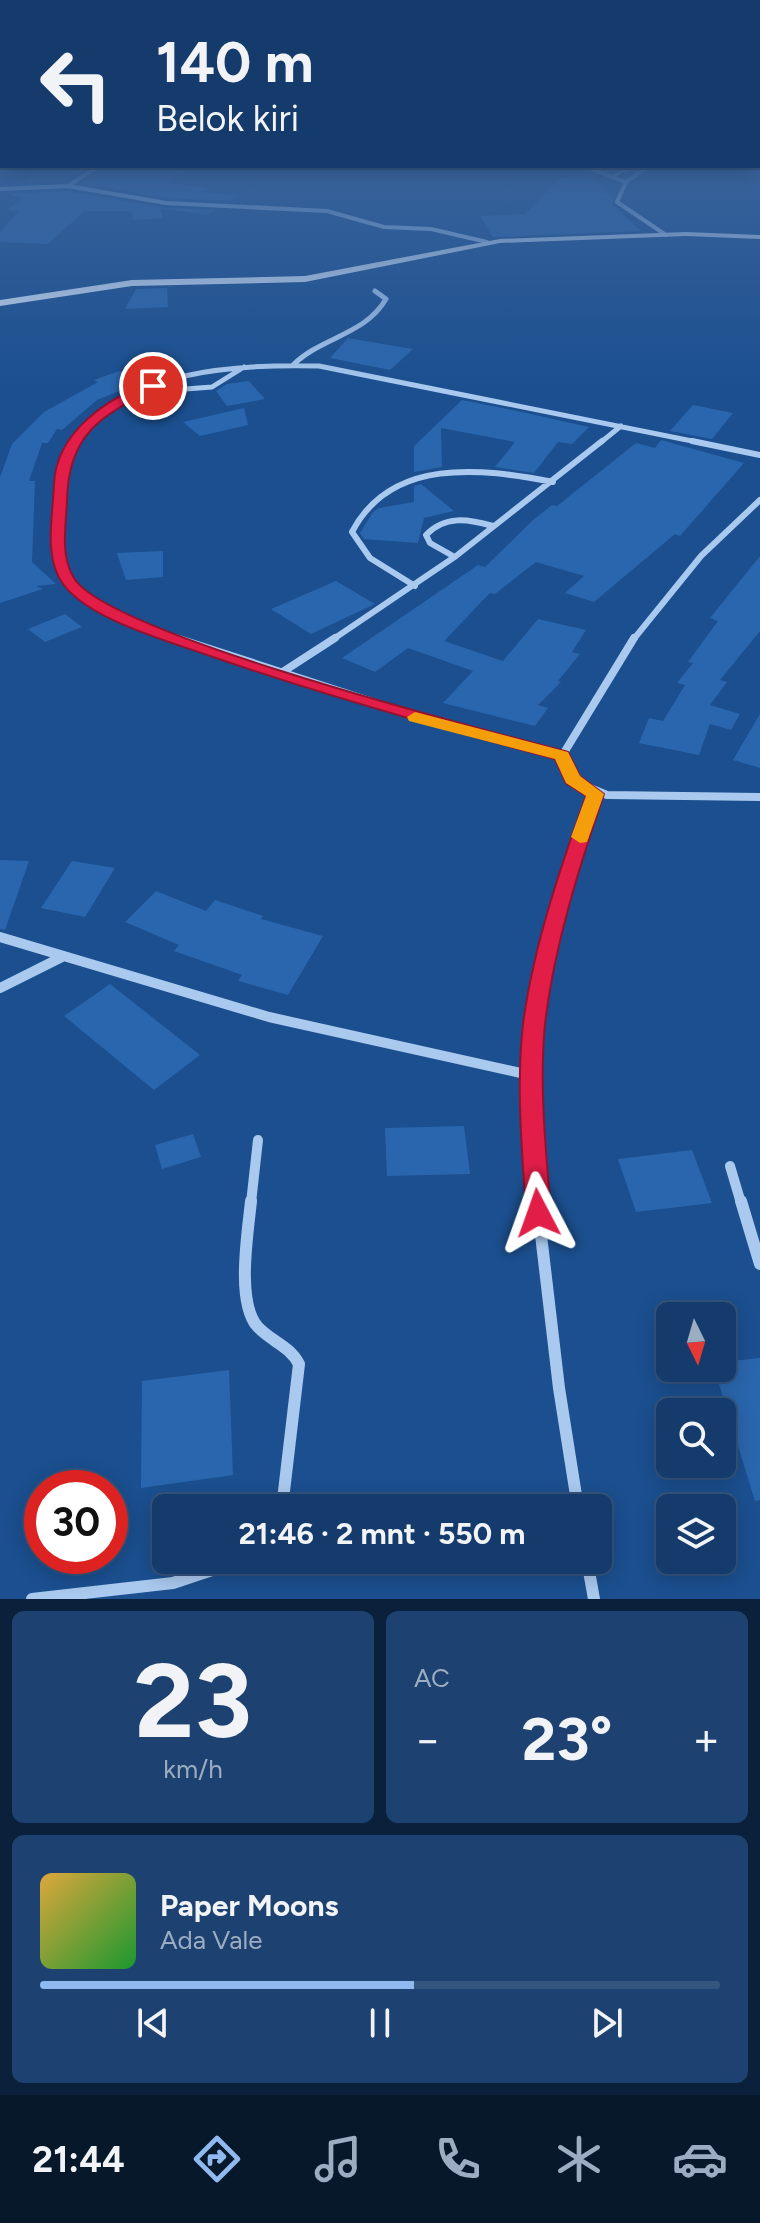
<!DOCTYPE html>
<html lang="id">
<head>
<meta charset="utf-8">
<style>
	body { margin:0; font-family:Figtree,sans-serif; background:#1d4271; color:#f1f3f6; height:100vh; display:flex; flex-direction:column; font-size:30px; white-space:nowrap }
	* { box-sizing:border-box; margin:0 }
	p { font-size:26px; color:#9dadc1 }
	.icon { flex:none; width:44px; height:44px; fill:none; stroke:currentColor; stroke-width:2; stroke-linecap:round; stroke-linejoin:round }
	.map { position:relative; height:1599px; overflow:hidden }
	.details { display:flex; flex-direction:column; gap:12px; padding:12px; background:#0b203b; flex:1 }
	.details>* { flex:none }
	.guide { position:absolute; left:0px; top:0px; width:760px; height:168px; box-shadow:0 4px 20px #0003,0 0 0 2px #33557e; background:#143b6b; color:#f1f3f6; overflow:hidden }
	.needle { width:52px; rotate:175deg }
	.buttons { position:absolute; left:656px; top:1302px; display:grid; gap:16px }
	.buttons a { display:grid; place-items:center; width:80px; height:80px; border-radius:12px; background:#143b6b; box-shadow:0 4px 20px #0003,0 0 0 2px #33557e; font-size:40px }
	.speed { position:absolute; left:24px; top:1470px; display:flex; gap:16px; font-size:40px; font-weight:700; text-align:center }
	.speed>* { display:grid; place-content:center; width:104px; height:104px; border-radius:50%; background:#143b6b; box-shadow:0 4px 20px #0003,0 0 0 2px #33557e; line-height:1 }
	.speed .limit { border:12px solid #d22; background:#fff; color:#111 }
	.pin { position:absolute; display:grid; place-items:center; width:68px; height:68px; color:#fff; margin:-34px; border:4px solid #fff; border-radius:50%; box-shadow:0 2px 8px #0007 }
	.me { position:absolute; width:88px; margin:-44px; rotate:356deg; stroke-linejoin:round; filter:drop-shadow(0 0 6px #0008) }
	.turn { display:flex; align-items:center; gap:28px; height:168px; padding:0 24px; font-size:36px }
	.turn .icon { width:104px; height:104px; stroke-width:2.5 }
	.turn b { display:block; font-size:56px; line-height:68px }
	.big { font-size:60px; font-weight:700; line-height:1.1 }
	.details .card { flex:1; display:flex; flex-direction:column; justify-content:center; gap:12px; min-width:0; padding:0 28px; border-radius:12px; background:#1d4271 }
	.details .dial { align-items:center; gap:0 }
	.dial b { font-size:104px; line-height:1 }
	.song { display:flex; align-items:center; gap:24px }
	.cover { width:96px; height:96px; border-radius:12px; background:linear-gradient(135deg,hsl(40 70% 55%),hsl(130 70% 35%)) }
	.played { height:8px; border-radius:4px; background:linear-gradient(90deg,#90b9f0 55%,#33557e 55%) }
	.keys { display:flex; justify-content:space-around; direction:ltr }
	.heat { display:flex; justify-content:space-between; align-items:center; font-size:44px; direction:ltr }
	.details .tiles { flex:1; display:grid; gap:12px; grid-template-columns:1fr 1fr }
	.card:last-child { grid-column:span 2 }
	.trip { position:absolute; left:152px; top:1494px; width:460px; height:80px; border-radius:12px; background:#143b6b; box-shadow:0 4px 20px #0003,0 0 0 2px #33557e; font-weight:700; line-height:80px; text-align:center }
	.menu { display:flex; height:128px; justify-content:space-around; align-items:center; background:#08182b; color:#9dadc1 }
	.menu .icon { width:56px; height:56px }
	.menu .current { color:#90b9f0 }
	.menu b { font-size:36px; color:#f1f3f6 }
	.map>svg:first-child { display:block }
	.building { fill:#2a66ad }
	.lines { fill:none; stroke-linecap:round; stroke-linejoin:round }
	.lane { stroke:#a9c9ee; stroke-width:3 }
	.street-far5 { stroke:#a9c9ee; stroke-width:4 }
	.street-far4 { stroke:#a9c9ee; stroke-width:5 }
	.street-far3 { stroke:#a9c9ee; stroke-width:6 }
	.street-far2 { stroke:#a9c9ee; stroke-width:8 }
	.street-far1 { stroke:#a9c9ee; stroke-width:10 }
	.street { stroke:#a9c9ee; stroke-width:12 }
	.secondary { fill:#d6e6fa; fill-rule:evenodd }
	.route { fill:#e11d48; stroke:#92132f; stroke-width:2 }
	.slow { fill:#f59e0b }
</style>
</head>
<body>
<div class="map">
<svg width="760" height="1599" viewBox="0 0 760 1599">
	<rect width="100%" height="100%" fill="#1b4f8f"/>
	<!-- building -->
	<path class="building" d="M61 166H90L66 181 20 183 41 167Z
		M104 166 189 169 170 183 210 188 203 192 237 196 230 201 167 198 81 183Z
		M590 174 613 199V205L641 231 493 237 480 216 525 214 561 178Z
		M68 191 165 208 215 210 209 215 160 208 163 218 133 220 131 211H84L48 244 0 242V232L19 211 7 210 24 196H12L14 193Z
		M167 288 168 307 125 309 136 289Z
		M348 338 413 349 390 370 330 358Z
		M119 371 144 381 97 400 62 430 57 429 48 443H42L29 481H35L32 562 56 584 36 586 43 589 0 603V477L12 444 44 412 98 382 94 380Z
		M249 381 265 399 227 406 216 391 227 384Z
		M462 400 522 412 589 427 572 444 558 442 534 473 495 467 515 442 441 428 442 467 414 472V446Z
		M693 405 733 413 712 439 670 431Z
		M244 408 248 425 200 436 183 422Z
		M661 440 744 463 680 536 675 534 594 602 565 593 584 576 536 562 495 594 490 593 444 641 503 661 538 619 586 630 572 652 580 654 558 681 561 682 538 705 548 708 535 726 443 703 473 671 408 648 375 672 342 658 478 565 485 567 533 520 552 505 557 506 636 443 655 448Z
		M421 484 454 511 424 518 418 543 364 539 360 533 373 512 379 508 414 502V486Z
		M163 551V577L126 580 117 553Z
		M760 556V631L720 680 727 682 710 705 740 714 731 730 710 724 699 755 639 743 649 718 663 721 685 685 677 683 693 663 688 662 718 621 710 618Z
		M336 581 375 604 311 634 271 609Z
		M65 614 82 627 45 642 28 629Z
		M760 714V768L733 760Z
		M0 860 29 861 5 930 0 929Z
		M72 861 115 868 85 917 41 908Z
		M156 891 206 911 215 900 263 916 261 919 323 936 288 995 238 981 242 975 174 951 179 945 125 922Z
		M110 984 200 1055 154 1090 64 1016Z
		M464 1126 470 1174 387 1176 385 1128Z
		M193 1134 201 1157 162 1169 155 1145Z
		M692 1150 712 1203 636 1212 618 1159Z
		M760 1358V1500L755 1501 714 1368H722V1362Z
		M229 1370 233 1475 141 1488 142 1381Z"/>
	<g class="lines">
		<!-- lane -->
		<path class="lane" d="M612 177 633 166"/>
		<!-- street-far5 -->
		<path class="street-far5" d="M583 166 626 182 617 202 666 235
			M626 182 649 166
			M68 186 166 203 327 211 384 227 431 229 487 242
			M0 189 68 186 99 166"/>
		<!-- street-far4 -->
		<path class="street-far4" d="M293 365C321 337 365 335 386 299L375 291
			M146 392 212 387 244 367
			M73 443C127 369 235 364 319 366L702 443
			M600 443 621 426"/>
		<!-- street-far3 -->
		<path class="street-far3" d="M75 441C62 464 61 488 59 513 54 608 106 612 181 640
			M692 441 760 455
			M453 556 430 543 426 535C445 515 468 519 493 526
			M415 586 370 558 352 532C391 457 481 468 553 482
			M332 640 456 556 602 441
			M633 640 701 556 760 500"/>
		<!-- street-far2 -->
		<path class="street-far2" d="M176 638 419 717 562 756 583 785 607 795 760 797
			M281 673 335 638
			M562 756 634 638
			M564 889 595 794"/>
		<!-- street-far1 -->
		<path class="street-far1" d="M0 937 269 1017 534 1076
			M0 988 64 956
			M730 1166 741 1203
			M251 1203 258 1140
			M537 1203C527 1094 534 992 564 887"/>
		<!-- street -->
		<path class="street" d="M251 1201C248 1232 236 1301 257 1326 270 1341 289 1345 299 1364L282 1508
			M537 1201 559 1388 578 1508
			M741 1201 760 1264
			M587 1560 594 1599
			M32 1599 173 1583 242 1560"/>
		<!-- secondary -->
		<path class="secondary" d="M686 232 760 235V239L686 236 500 243 305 282 132 286 0 306V300L132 280 305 276 500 239Z"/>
	</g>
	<!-- sky -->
	<linearGradient id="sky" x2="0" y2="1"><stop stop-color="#0f2b4f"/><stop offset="0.42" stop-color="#39639b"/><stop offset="1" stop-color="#39639b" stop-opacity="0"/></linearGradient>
	<rect width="760" height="387" fill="url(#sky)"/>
	<!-- route -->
	<path class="route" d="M153 382 157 388C101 415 68 434 67 501 66 527 60 556 74 578 107 634 489 731 568 752L580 776 604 794C579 868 554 946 545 1024 539 1086 546 1151 551 1213L547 1220 538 1224 529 1220 526 1213C522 1151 516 1086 523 1024 533 948 560 868 586 796L566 783 555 759C440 728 326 696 213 657 171 642 89 620 63 584 43 557 53 515 54 484 56 432 108 397 153 382Z"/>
	<!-- slow -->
	<path class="slow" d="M415 712 568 752 580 776 604 794 587 842 580 843 571 837 586 796 566 783 555 759 409 721 407 717Z"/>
</svg>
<div class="buttons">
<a><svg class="needle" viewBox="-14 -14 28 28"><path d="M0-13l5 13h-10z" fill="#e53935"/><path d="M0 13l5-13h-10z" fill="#9dadc1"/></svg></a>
<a><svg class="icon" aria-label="search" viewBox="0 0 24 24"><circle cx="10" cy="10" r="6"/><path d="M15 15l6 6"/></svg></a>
<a><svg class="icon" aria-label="layers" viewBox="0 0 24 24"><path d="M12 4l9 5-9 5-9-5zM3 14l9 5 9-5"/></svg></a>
</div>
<div class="speed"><div class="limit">30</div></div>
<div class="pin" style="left:153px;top:386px;background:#d93025"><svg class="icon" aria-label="arrive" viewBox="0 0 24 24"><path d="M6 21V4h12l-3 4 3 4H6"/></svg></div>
<svg class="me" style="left:538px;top:1213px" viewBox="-20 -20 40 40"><path d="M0-17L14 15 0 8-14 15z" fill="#e11d48" stroke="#fff" stroke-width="4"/></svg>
<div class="trip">21:46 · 2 mnt · 550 m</div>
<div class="guide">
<div class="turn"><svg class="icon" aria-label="left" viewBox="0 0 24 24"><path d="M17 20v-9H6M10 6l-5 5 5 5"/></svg><div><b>140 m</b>Belok kiri</div></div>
</div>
</div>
<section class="details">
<div class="tiles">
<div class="card dial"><b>23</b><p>km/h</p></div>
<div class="card"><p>AC</p>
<div class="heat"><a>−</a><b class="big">23°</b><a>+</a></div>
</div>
<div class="card">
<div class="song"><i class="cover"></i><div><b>Paper Moons</b><p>Ada Vale</p></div></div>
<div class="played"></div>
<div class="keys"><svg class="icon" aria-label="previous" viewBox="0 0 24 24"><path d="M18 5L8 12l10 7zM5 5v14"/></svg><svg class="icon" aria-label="pause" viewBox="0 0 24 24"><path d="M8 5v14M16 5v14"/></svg><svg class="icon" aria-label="next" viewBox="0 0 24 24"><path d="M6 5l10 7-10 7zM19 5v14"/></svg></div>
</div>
</div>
</section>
<nav class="menu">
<b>21:44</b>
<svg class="icon current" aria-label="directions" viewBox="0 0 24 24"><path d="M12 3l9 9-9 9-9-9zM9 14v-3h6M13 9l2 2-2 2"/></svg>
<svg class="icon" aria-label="music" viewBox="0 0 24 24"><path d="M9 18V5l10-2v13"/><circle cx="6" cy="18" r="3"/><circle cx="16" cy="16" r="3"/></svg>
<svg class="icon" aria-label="phone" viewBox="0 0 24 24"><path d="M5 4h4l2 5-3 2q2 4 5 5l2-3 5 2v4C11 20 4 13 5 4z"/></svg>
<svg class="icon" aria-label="climate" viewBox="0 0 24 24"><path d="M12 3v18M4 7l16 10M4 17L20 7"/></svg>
<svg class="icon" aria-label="car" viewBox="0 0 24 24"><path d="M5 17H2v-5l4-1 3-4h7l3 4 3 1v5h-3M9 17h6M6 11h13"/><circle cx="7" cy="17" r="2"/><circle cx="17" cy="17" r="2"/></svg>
</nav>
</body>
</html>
